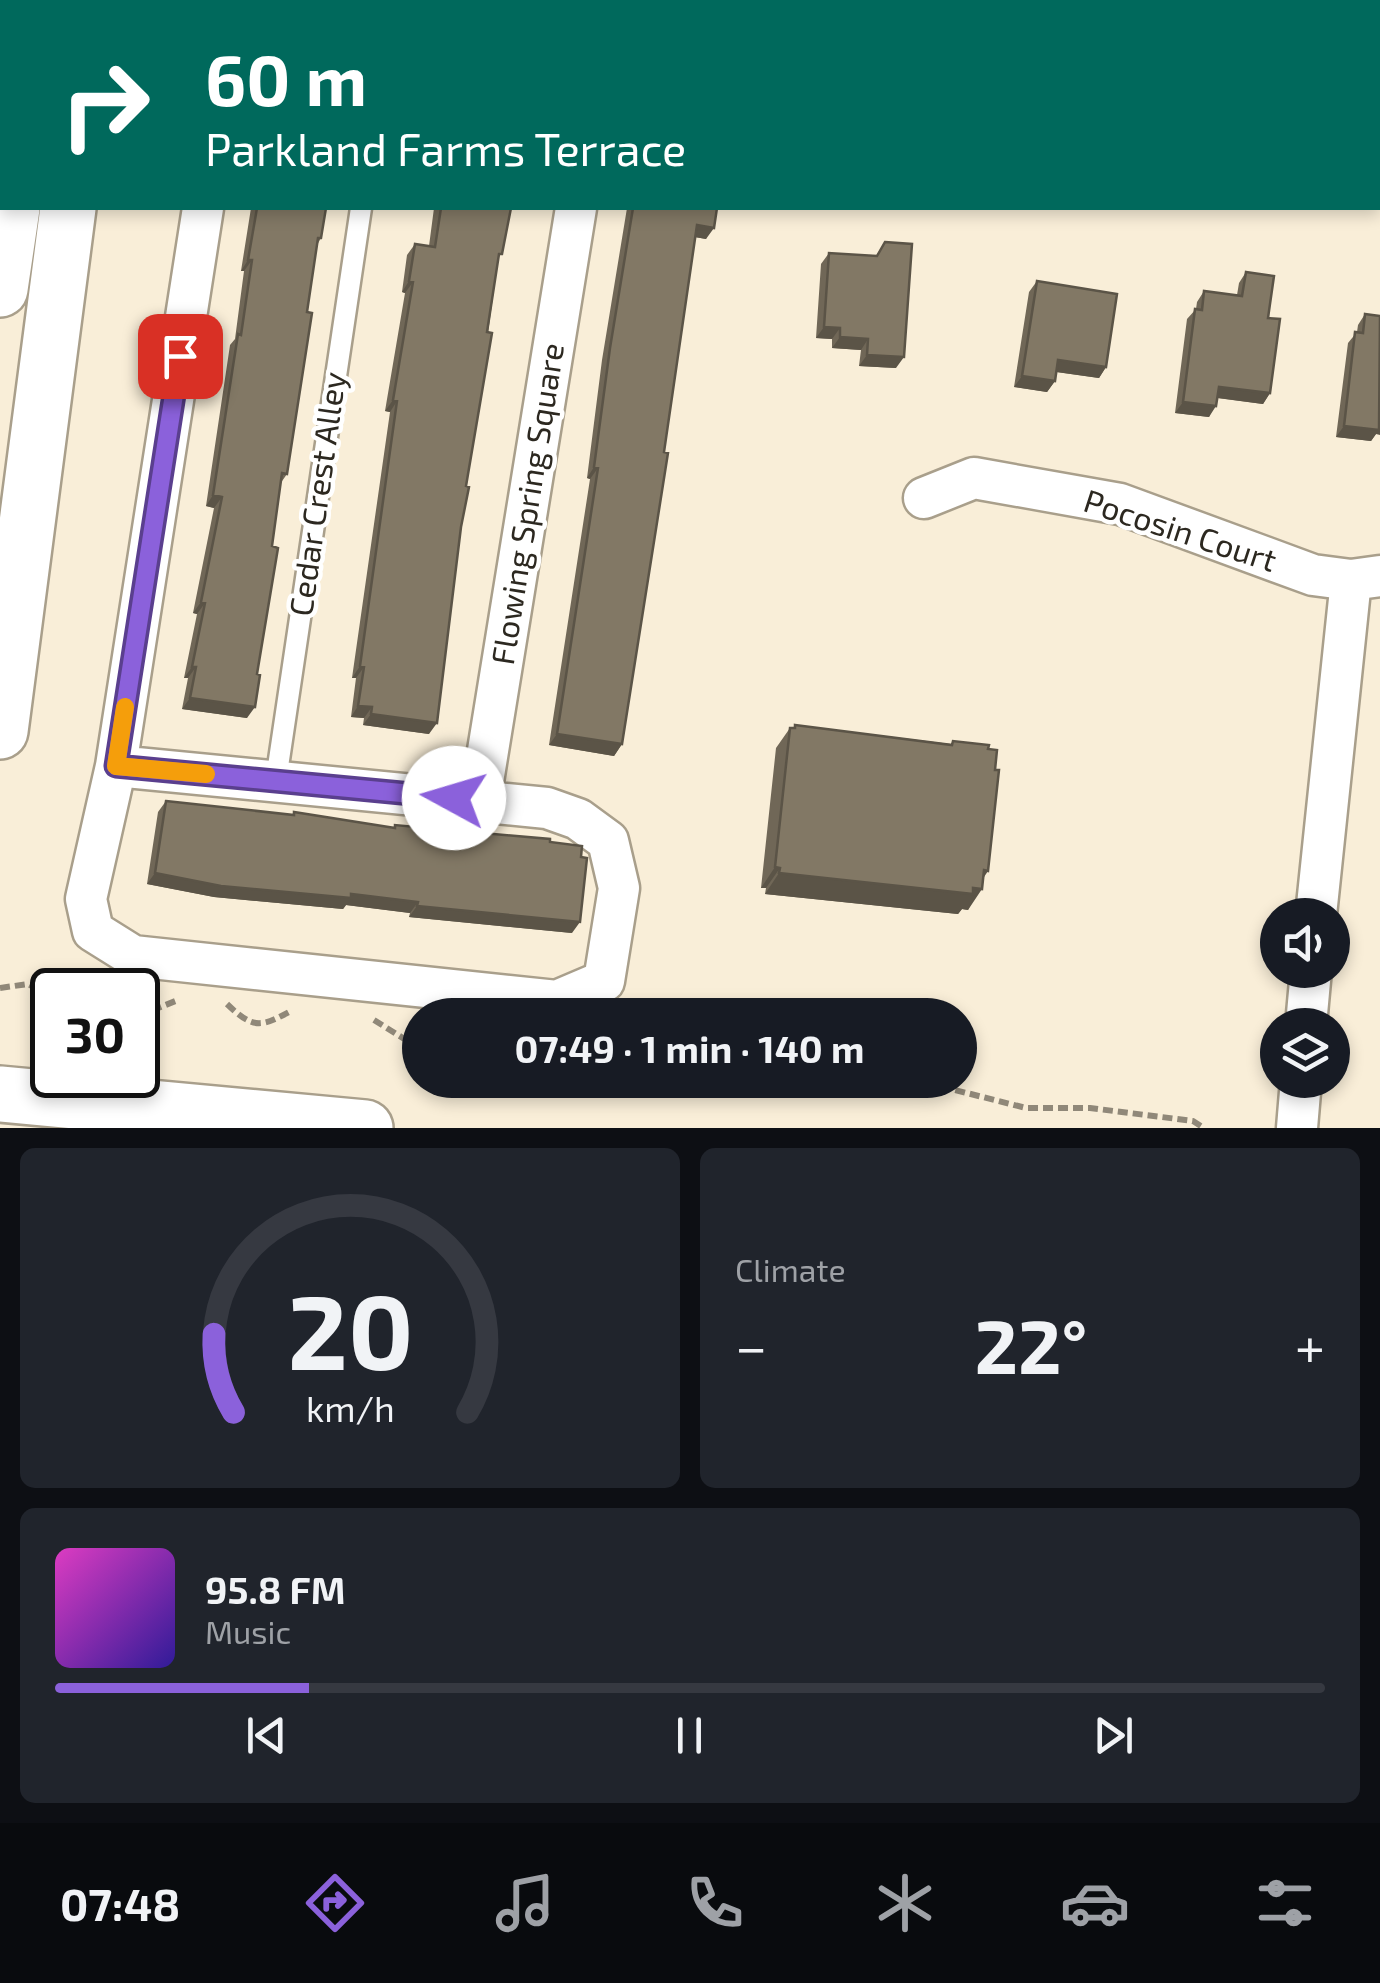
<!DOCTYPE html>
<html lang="en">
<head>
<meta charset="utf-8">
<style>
	body { margin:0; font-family:"Exo 2",sans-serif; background:#20242c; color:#f1f3f6; height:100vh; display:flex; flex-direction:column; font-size:38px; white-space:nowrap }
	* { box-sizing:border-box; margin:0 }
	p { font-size:32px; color:#9ea1a6 }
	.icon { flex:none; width:55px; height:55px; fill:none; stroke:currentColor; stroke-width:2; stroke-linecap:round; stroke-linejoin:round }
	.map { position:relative; height:1128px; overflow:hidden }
	.side { display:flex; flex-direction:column; gap:20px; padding:20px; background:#0d0f14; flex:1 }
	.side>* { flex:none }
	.top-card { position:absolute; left:0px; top:0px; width:1380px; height:210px; box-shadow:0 5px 15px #0003; background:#00695c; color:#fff; overflow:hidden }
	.controls { position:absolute; left:1260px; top:898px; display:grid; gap:20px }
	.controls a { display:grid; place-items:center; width:90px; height:90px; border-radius:50%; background:#171b24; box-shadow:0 5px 15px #0003; font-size:50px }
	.speed { position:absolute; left:30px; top:968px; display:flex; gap:20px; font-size:50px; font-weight:700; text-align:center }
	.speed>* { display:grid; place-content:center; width:130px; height:130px; border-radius:50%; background:#171b24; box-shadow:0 5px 15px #0003; line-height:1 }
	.speed .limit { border:5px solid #111; border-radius:15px; background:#fff; color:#111 }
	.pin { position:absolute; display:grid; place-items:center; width:85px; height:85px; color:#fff; margin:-42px; border-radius:20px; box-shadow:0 5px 15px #0006 }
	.me { position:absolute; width:110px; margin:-55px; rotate:276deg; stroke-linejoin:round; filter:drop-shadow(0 0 8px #0008) }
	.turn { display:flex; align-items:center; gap:35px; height:210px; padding:0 40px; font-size:45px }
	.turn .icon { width:130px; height:130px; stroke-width:2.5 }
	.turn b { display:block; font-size:70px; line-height:85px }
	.big { font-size:75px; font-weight:700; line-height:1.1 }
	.side .card { flex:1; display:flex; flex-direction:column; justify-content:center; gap:15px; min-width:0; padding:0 35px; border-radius:15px; background:#20242c }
	.side .dial { align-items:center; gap:0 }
	.dial svg { height:260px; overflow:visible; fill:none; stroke:#363941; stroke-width:7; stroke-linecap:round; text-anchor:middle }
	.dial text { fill:#f1f3f6; stroke:none }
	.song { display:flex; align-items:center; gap:30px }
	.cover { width:120px; height:120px; border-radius:15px; background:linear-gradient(135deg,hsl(310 70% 55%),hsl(250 70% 35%)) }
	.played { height:10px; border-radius:5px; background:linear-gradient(90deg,#8b61db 20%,#363941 20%) }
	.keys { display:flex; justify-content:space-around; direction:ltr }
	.heat { display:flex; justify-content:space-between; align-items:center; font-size:55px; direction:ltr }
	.side .tiles { flex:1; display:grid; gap:20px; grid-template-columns:1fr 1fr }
	.card:last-child { grid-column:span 2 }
	.trip { position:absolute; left:402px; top:998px; width:575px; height:100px; border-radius:50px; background:#171b24; box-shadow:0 5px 15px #0003; font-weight:700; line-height:100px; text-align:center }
	.menu { display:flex; height:160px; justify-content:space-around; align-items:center; background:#090b0e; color:#9ea1a6 }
	.menu .icon { width:70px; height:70px }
	.menu .current { color:#8b61db }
	.menu b { font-size:45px; color:#f1f3f6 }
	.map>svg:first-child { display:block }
	.green { fill:#e1c58d }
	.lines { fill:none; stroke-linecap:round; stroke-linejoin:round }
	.lane-casing { stroke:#a99f8b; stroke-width:25 }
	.street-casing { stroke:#a99f8b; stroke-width:45 }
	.secondary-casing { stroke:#a99f8b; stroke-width:60 }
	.path { stroke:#908879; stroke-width:6; stroke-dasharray:10 5; stroke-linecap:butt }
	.lane { stroke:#fff; stroke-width:20 }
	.street { stroke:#fff; stroke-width:40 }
	.secondary { stroke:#fff; stroke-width:55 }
	.wall { fill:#706757 }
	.shaded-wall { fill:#5b5447 }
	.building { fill:#827865; stroke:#5b5447; stroke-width:2.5 }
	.route-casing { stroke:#5a3f8e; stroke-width:25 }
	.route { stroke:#8b61db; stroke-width:18 }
	.slow { stroke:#f59e0b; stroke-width:18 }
	.labels { text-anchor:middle; stroke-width:9; stroke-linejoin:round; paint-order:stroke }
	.street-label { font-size:32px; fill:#2c2820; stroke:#fff }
</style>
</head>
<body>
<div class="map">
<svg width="1380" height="1128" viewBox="0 0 1380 1128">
	<rect width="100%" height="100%" fill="#f9eed8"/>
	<!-- green -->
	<path class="green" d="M804 0H1247L1251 2H804Z"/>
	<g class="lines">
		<defs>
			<path id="lane" d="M276 780 361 208"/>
			<path id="street" d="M234 2 235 0
				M608 2 609 0
				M924 498 974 478 1120 504 1313 575 1351 580 1380 576
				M116 766 547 808 578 819 608 841 619 888 604 981 557 1001 133 956 93 931 86 899 116 766 203 208
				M480 800 576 208
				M1316 915 1351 580
				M1306 1025 1311 970
				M1297 1128 1301 1080"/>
			<path id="secondary" d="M63 2 64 0
				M0 289 12 208
				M0 731 68 208
				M0 1094 365 1128"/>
		</defs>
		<!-- lane casing -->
		<use href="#lane" class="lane-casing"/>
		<!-- street casing -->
		<use href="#street" class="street-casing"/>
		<!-- secondary casing -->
		<use href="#secondary" class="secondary-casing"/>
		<!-- path -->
		<path class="path" d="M0 988 28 984 52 996
			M227 1004C254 1030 261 1027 293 1010
			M138 1016 178 1000
			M374 1020 406 1040 420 1043
			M881 1080 947 1088 1026 1108H1090L1193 1121 1204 1128"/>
		<!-- lane -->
		<use href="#lane" class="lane"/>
		<!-- street -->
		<use href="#street" class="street"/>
		<!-- secondary -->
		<use href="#secondary" class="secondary"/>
	</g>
	<!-- wall -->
	<path class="wall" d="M251 208H326L321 238 317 245 307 312 287 474 280 484 247 718 182 709 188 678H184L197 614 193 613 214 508 206 506 230 345 235 339 244 271H241Z
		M434 208H511L498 261 461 527 429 734 363 725 364 718 351 717 356 678H352L390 412 385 411 405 293 402 292 407 255 415 244 429 246Z
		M627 208H717L706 239 695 237 622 744 614 756 549 745 590 479 587 478 602 360Z
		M885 242 896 368 859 366 861 350 832 348V339L816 338 821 264 829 253 876 256Z
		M1246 272 1268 318 1270 393 1263 404 1217 398 1209 417 1175 413 1187 319 1196 309 1197 302 1204 291 1237 295 1239 283Z
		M1037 281 1106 367 1099 378 1056 372 1055 381 1047 392 1014 387 1029 292Z
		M1365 314 1376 434 1371 441 1336 437 1348 343 1357 332 1358 325Z
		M795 725 951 744 953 741 983 878 968 910 962 909 958 914 765 894 766 888H761L776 748 790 728H793Z
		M166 801 292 815 294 812 394 828 395 825 572 933 409 917 410 913 346 905 343 909 214 897 147 884 158 812Z"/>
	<!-- shaded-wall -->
	<path class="shaded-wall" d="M322 0H394L412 2H321Z
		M427 0H507L525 2H438Z
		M697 225 714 228 706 239 689 236Z
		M248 260H252L244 271H241Z
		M409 281 413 282 405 293 402 292Z
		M824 327 840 328 832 339 816 338Z
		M840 337 868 339 861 350 832 348Z
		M867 355 904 357 896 368 859 366Z
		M1058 360 1106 367 1099 378 1050 371Z
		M1022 376 1055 381 1047 392 1014 387Z
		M1219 387 1270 393 1263 404 1211 397Z
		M393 400 397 401 390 412 385 411Z
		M1183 402 1216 406 1209 417 1175 413Z
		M1380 423V435L1376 434 1371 441 1336 437 1344 426Z
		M594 467 598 468 590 479 587 478Z
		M213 495 222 497 214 508 206 506Z
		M201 602 205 603 197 614 193 613Z
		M360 666 364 667 356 678H352Z
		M192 667H196L188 678H184Z
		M190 698 255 707 247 718 182 709Z
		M358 706 372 707 364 718 351 717Z
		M371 714 437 723 429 734 363 725Z
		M557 734 622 744 614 756 549 745Z
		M775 867 780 868 766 888H761Z
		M984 870 988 871 976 889H982L968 910 962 909 958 914 765 894 779 873Z
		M155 873 351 894 418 902 410 913 346 905 343 909 214 897 147 884Z
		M417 906 580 922 572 933 409 917Z"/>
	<!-- building -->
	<path class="building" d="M394 0H433L432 2H412Z
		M661 0H727V2H661Z
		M257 208H326L321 238H318L307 312 312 313 287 474 282 473 272 546 278 548 257 674 260 675 255 707 190 698 196 667H192L205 603 201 602 222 497 213 495 238 334 241 335 252 260H248Z
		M441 208H511L502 254H499L487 332 492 333 466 486 469 487 461 527 437 723 371 714 372 707 358 706 364 667 360 666 397 401 393 400 413 282 409 281 415 244 435 247Z
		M633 208H717L714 228 697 225 664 452 668 453 622 744 557 734 598 468 594 467 610 348Z
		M885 242 912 244 904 357 867 355 868 339 840 337V328L824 327 829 253 877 256Z
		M1246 272 1274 276 1268 318 1280 319 1270 393 1219 387 1216 406 1183 402 1195 309 1202 310 1204 291 1242 296Z
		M1037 281 1117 294 1106 367 1058 360 1055 381 1022 376Z
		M1365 314 1380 316 1379 430 1344 426 1355 332 1363 333Z
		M795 725 952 745 953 741 989 745 988 749 997 750 995 770H999L988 871 984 870 982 889 973 888V894L779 873 780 868 775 867 790 728H795Z
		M166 801 294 815V812L395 828V825L550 839V842L582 846 581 857 587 858 580 922 417 906 418 902 351 894V898L221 886 155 873Z"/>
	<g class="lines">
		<defs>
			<path id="route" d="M180 356 116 766 454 798"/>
		</defs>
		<!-- route casing -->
		<use href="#route" class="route-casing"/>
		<!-- route -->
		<use href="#route" class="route"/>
		<!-- slow -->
		<path class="slow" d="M125 707 116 766 206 774"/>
	</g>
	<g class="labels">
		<!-- street labels -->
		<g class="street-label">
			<text transform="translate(318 494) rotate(-82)" y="11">Cedar Crest Alley</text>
			<text transform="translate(528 504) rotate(-81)" y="11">Flowing Spring Square</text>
			<text transform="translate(1180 531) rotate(18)" y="11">Pocosin Court</text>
		</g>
	</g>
</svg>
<div class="controls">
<a><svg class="icon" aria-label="sound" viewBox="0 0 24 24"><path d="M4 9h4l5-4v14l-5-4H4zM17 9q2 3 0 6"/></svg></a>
<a><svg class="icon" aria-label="layers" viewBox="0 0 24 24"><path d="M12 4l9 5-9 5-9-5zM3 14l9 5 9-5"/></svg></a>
</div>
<div class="speed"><div class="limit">30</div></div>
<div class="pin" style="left:180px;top:356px;background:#d93025"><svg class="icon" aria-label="arrive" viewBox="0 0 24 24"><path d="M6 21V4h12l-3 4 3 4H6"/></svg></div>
<svg class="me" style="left:454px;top:798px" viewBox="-20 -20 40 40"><circle r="19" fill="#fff"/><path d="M0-13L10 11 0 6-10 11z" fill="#8b61db"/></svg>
<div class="trip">07:49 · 1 min · 140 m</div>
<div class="top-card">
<div class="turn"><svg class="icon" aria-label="right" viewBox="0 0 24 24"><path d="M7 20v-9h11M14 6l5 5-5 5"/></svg><div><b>60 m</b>Parkland Farms Terrace</div></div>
</div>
</div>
<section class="side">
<div class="tiles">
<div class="card dial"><svg viewBox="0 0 100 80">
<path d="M14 69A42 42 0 1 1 86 69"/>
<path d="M14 69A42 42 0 0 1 8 45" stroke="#8b61db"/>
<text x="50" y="56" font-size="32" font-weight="700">20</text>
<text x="50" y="72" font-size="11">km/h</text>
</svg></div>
<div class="card"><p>Climate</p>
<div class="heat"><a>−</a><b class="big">22°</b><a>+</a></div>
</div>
<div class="card">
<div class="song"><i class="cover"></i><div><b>95.8 FM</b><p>Music</p></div></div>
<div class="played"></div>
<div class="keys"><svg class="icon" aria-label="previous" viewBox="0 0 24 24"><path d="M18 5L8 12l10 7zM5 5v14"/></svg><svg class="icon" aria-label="pause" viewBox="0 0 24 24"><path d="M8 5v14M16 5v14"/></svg><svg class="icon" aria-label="next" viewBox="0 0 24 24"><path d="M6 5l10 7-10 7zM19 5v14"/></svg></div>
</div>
</div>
</section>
<nav class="menu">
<b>07:48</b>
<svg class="icon current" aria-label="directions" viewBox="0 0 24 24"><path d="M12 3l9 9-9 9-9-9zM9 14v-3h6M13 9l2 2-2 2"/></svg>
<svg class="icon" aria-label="music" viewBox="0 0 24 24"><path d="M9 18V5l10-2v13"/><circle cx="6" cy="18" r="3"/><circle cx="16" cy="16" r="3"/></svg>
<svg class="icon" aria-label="phone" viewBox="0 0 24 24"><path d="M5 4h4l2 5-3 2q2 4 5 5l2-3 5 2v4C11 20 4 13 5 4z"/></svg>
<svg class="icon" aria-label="climate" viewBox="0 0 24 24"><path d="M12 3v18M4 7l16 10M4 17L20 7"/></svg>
<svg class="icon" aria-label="car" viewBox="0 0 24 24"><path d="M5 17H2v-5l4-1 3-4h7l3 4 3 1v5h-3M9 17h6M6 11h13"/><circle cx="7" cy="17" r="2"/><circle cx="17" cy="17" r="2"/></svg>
<svg class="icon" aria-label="filters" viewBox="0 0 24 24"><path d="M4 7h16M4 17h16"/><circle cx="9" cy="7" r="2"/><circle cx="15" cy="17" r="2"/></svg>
</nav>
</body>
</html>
